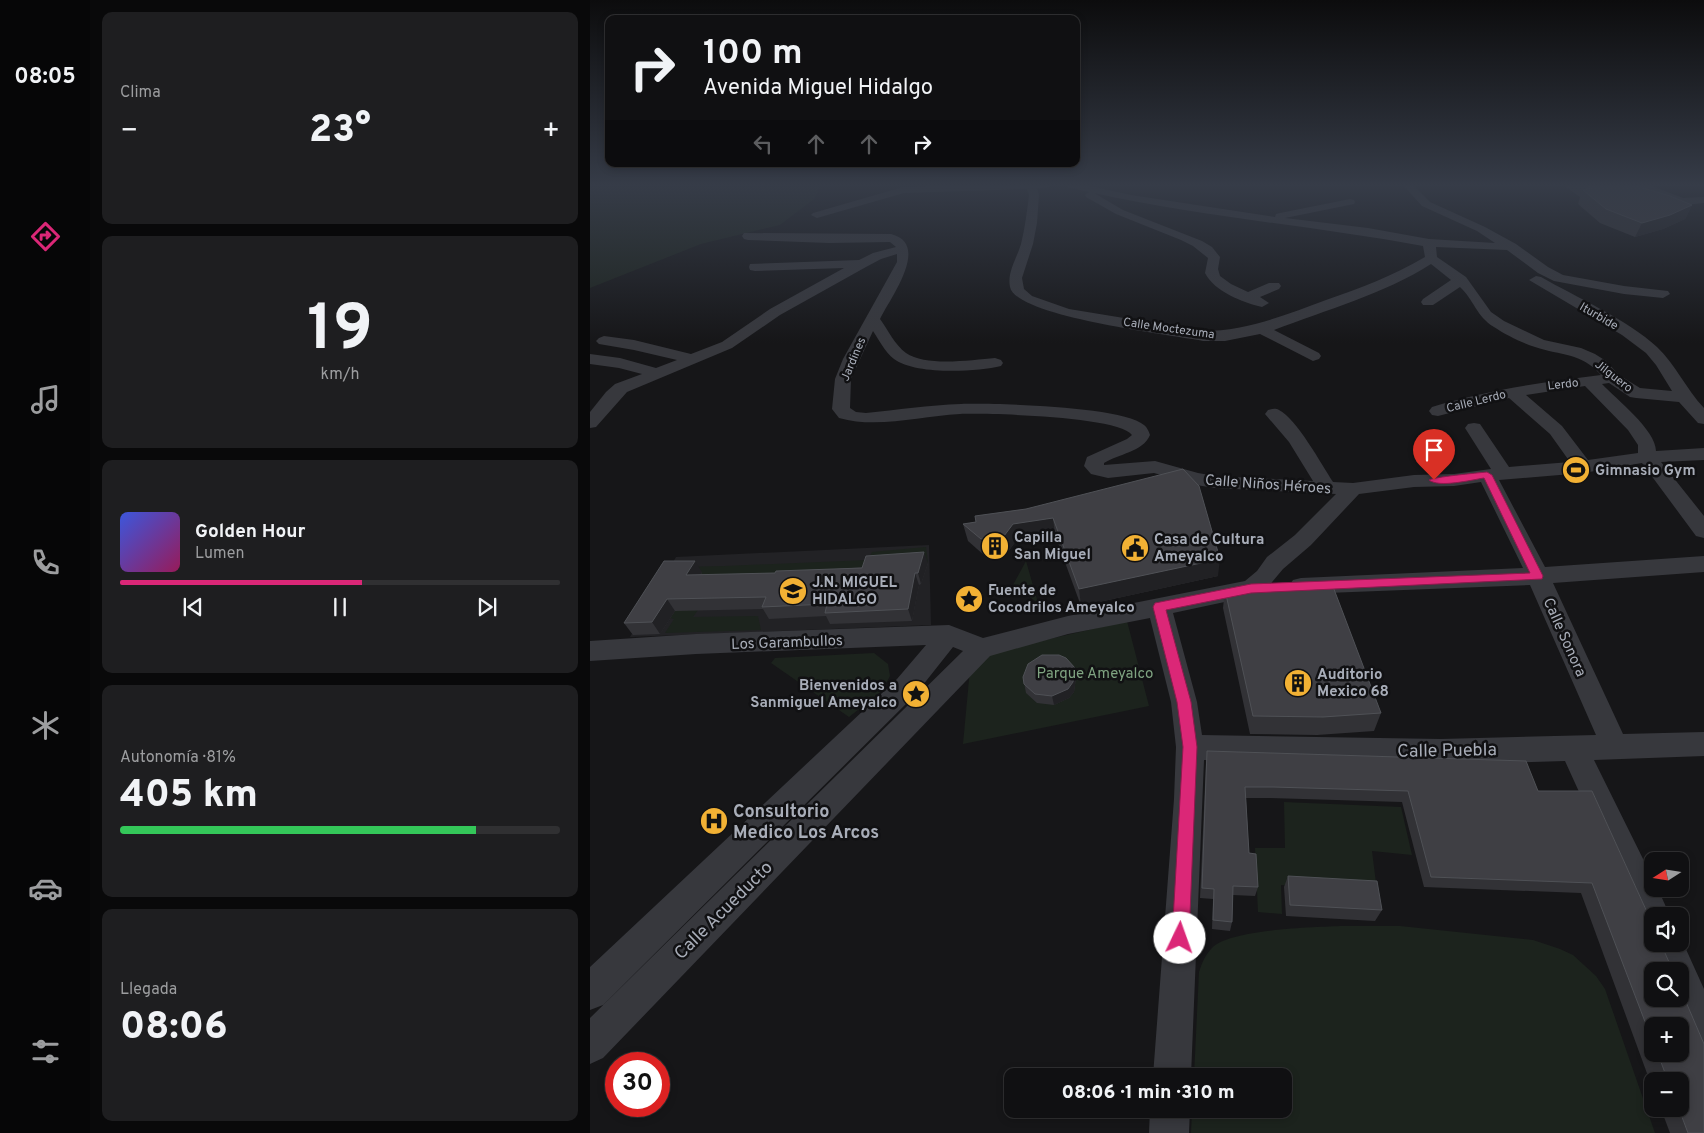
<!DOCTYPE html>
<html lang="es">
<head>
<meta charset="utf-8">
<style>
	body { margin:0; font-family:Overpass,sans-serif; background:#1e1e20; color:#f1f3f6; height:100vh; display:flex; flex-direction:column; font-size:19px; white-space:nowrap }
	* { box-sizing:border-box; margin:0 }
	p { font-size:16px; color:#9c9d9f }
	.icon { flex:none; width:28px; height:28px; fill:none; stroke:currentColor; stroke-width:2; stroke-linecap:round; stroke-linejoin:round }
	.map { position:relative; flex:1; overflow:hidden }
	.drawer { display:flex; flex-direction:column; gap:12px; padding:12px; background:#09090a; width:500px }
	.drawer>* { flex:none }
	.top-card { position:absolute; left:15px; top:15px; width:475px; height:152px; border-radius:10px; box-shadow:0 2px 8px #0003,0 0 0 1px #303032; background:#101012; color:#f1f3f6; overflow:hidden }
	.needle { width:32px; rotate:258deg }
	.tools { position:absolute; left:1054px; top:852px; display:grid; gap:10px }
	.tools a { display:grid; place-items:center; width:45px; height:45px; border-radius:10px; background:#101012; box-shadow:0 2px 8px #0003,0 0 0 1px #303032; font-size:25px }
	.speed { position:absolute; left:15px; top:1052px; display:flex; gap:10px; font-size:25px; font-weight:700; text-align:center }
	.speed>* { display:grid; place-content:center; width:65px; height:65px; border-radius:50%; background:#101012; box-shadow:0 2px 8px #0003,0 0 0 1px #303032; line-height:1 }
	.speed .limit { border:8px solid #d22; background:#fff; color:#111 }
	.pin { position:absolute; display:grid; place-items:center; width:42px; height:42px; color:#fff; margin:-51px -21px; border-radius:50% 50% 50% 0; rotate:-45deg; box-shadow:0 0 5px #0007 }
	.pin .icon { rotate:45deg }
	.me { position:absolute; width:55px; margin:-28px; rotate:3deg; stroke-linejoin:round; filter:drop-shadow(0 0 4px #0008) }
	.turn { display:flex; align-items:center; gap:18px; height:105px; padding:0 15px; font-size:22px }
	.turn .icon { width:65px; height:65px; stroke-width:2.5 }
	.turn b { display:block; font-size:35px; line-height:42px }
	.lanes { display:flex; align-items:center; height:48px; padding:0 15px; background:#0003; justify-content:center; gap:25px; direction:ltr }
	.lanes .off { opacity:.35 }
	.big { font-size:38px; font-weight:800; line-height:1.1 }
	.drawer .card { flex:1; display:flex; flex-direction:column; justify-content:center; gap:8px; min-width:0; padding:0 18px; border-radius:10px; background:#1e1e20 }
	.drawer .dial { align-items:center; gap:0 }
	.dial b { font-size:65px; line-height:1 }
	.song { display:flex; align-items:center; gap:15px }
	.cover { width:60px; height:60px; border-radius:8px; background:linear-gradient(135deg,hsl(230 70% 55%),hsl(330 70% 35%)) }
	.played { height:5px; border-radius:2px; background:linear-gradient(90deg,#db2777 55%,#303032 55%) }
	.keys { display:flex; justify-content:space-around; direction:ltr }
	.heat { display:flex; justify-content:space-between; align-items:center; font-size:28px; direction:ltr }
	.charge { height:8px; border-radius:4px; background:linear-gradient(90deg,#34c759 81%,#303032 0) }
	.trip { position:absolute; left:414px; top:1068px; width:288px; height:50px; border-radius:10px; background:#101012; box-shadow:0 2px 8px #0003,0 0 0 1px #303032; font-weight:800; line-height:50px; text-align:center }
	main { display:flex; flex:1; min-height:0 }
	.dock { display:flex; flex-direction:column; width:90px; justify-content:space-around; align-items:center; background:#060607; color:#9c9d9f }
	.dock .icon { width:35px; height:35px }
	.dock .on { color:#db2777 }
	.dock b { font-size:22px; color:#f1f3f6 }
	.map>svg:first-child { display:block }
	.built { fill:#222225 }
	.green { fill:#1c231d }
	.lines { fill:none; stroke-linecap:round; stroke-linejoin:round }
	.minor { fill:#37383d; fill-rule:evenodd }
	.wall { fill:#323236; fill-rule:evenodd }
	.shaded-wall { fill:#212124 }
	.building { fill:#3f3f44; stroke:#4f5156 }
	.route { fill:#db2777; stroke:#8e194d }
	.labels { text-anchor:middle; stroke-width:5; stroke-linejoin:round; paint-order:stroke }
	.far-street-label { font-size:12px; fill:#a8adb8; stroke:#111113 }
	.poi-label { font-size:15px; font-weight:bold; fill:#a8adb8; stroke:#111113; text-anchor:start }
	.street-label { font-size:15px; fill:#a8adb8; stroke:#111113 }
	.park-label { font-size:15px; fill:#7fa381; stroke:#111113 }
	.near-street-label { font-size:18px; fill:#a8adb8; stroke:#111113 }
	.near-poi-label { font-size:18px; font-weight:bold; fill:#a8adb8; stroke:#111113; text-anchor:start }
</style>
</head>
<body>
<main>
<nav class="dock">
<b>08:05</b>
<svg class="icon on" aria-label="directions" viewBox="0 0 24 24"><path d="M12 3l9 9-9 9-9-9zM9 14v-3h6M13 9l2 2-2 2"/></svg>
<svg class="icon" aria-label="music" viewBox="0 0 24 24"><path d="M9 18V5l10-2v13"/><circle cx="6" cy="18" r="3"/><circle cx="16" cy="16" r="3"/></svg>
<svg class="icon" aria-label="phone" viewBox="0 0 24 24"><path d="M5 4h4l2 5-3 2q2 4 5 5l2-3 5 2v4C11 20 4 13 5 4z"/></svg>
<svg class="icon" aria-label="climate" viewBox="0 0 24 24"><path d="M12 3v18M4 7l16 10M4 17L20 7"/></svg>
<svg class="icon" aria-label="car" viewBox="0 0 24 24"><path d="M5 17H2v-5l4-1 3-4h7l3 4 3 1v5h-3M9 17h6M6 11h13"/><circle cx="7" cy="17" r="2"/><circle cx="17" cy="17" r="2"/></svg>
<svg class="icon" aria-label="filters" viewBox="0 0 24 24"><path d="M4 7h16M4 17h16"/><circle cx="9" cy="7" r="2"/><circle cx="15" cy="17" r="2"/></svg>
</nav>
<section class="drawer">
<div class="card"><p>Clima</p>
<div class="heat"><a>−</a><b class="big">23°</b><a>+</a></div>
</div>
<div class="card dial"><b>19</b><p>km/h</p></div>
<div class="card">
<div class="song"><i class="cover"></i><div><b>Golden Hour</b><p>Lumen</p></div></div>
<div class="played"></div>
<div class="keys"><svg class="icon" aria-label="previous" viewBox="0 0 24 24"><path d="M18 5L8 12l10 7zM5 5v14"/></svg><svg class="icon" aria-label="pause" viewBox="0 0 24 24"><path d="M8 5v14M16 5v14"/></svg><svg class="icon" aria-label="next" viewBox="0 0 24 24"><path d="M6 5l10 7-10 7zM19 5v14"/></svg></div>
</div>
<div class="card"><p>Autonomía · 81%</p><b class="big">405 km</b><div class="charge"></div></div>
<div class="card"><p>Llegada</p><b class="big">08:06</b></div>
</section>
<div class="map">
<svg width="1114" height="1133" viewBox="0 0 1114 1133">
	<rect width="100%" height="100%" fill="#161618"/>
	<!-- built -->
	<path class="built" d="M339 545 341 625 40 637 86 557Z"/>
	<!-- green -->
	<path class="green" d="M0 185H231L224 199 190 225 111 244 0 288Z
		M336 547 338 563 281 568 108 610 103 617 168 616 171 630 75 633 84 619 80 618 99 588 87 567 135 566 278 560 282 552Z
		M436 561 448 603 423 585Z
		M537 621 559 706 373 744 380 669 390 655Z
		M284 653 298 664 300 676 292 691 259 717 181 663 185 658Z
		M694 802 811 807 822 855 782 851 787 891 691 885 692 914 668 912 665 848H695Z
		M753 926H810L943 940 970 949 983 955 1006 976 1015 989 1065 1133H601L602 1109H692V1076H604L609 972C612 963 615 955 622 948 639 929 726 927 753 926Z"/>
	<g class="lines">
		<!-- minor -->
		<path class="minor" d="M376 185H460L459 187 447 188 449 195 447 223 443 244 432 278 434 289 442 296 479 309 613 331C657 331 695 315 736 300 770 288 803 276 835 257L833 246C724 226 613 217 504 193L533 210 612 241 622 247 630 257 628 269 630 276 641 284 658 292 679 283H689L691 286 689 289 670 297 679 303 672 307C652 302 625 292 615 273L618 258 603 246 591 240 526 214 496 197 495 195 499 192 478 187 477 185H495L541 195 685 217 686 214 690 213 760 199 764 200 765 202 764 204 695 218 778 228 839 239 905 243 887 231 832 206 813 185H823L840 202 895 227 926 244 958 267 973 275 1034 286 1078 291 1080 294 1073 298 1034 294 964 281 948 273 917 250 846 247 847 257 876 277 901 312 914 321 954 340 991 348 1005 354 1016 361 1029 375 1050 388 1082 391 1066 365 1056 353 1032 335 939 280 946 276 951 277C986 297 1038 320 1067 347 1086 365 1096 389 1114 408V424L1108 423 1089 402 1046 398 1040 397 1019 383 1012 384C1026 399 1066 430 1066 451L1114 448V460L1071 462 1114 516V538L1106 536 1052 463 993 473 909 480 955 567 1114 556V572L963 583 1033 734 1114 732V756L1004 760 1062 877V889H1068L1080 916H1062V933L1051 928 975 761 851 765 614 760 601 1076H563L584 799 586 747 581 702 560 618 478 634 400 656 13 1058 0 1064V1018L373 651 363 647 325 695 13 1005 0 1010V967L307 679 336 645 106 654 0 661V641L106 634 359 625 393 638 478 616 655 581 667 571 677 557 705 535 746 494 625 488 606 485 564 473 518 478 501 474 494 466 497 457 537 439 542 435C529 416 396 413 370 414 330 416 288 429 249 418L242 409 245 379 253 359 307 262V254L291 259 276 267 190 315 142 348 37 392 6 427 0 428V412L16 392 25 384 52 374 29 368 0 364V354L30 358 66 368 87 360 44 350 9 344 6 341 9 338 14 336 44 340 101 354 132 342 180 309 254 268 165 271 160 270 159 267 160 264 269 260 283 253 306 247 300 242 239 243 158 240 154 239 152 236 154 233 301 234C341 244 301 297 290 319 298 330 305 345 316 353 336 367 381 360 405 358L411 360 413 363 411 366C386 372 325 375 304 359 295 352 289 340 283 331L261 379 260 408 266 412 276 413C307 410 339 405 371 404 403 403 532 406 554 425 557 427 559 432 560 435 553 452 528 454 514 463V465L565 461 608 473 625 476 723 481 699 442 675 414 678 410C682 409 685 408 689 410 706 418 732 465 743 482L763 483 824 475 864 474 901 469 875 428 878 424 884 423 890 424 919 467 980 462 960 434 919 398 848 416 842 415 839 411 842 407C897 390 953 382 1011 375 991 352 971 356 945 347 932 343 916 335 904 327 886 316 884 300 870 287L843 305H833L831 302 833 299 861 280 841 264C794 294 736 310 684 330L729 353 731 356 729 359 723 361 670 334 635 341H613C582 335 426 317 420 287 417 272 427 258 431 244 435 228 437 211 439 195L437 189 314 193 227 218 221 215 223 213 313 187ZM995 386 1038 430 1048 445V453L998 460 972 426 936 395ZM891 482 933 568 711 578 703 580 699 586 703 592 711 594 940 585 1006 735 851 739 612 735 607 702 583 613 672 594 693 569 721 545 769 494 824 487 864 486Z
			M1045 185H1059L1093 198 1114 197V203L1075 207 1074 205 1082 201Z
			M1062 935V944H1090V936L1114 989V1052L1101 1046 1081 999H1090V971H1070L1059 944Z
			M560 1109H600L599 1133H559Z"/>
	</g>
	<!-- wall -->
	<path class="wall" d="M973 185H1043L1102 205 1095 219 1073 229 1045 237 1010 223 988 204 990 197Z
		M436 509 628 576 491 606 465 535 426 541 417 553 395 556 378 541 373 524 386 522Z
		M338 563 331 584 329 585 322 621 240 624 236 616 179 619 173 609 85 611 70 634 43 635 34 623 112 572 111 575 185 573Z
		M635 590 791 713 784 731 727 735 660 734 633 608Z
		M485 668 486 678 484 692 479 698 464 705 447 703 436 693 433 677Z
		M617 751 936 761 948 791H1002L1062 923V944H1071L1083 971H1062V999H1090V988L1114 1044V1133H1080L1071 1109H1090V1081H1062V1087L991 893 834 887 812 802 680 798H656L659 853 666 854 668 887 665 896 643 895 642 922 640 931 622 929 623 899 610 898 616 762ZM1062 1026H1090V1054H1062Z
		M698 876 792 910 785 921 696 916 694 887Z"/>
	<!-- shaded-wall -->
	<path class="shaded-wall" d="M1102 205 1095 219 1073 229 1045 237 1052 223Z
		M463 518 465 535 426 541 417 553 395 556 391 539 423 524Z
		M334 552 338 563 331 584 328 573Z
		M630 559 628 576 491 606 489 589Z
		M105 561 112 572 104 587 96 575Z
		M325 573 329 585 322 621 318 609Z
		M77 599 85 611 70 634 62 622Z
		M485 668 486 678 484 692 479 698 464 705 462 696Z"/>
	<!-- building -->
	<path class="building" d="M997 185H1043L1080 196 1102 205 1080 215 1052 223 1016 209 993 190 1002 188Z
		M593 469 609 486 630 559 489 589 463 518 423 524 414 536 391 539 373 524 386 522 385 516 436 509Z
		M334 552 328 573H325L318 609 235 613 237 604 172 607 176 597 77 599 62 622 34 623 74 561H105L96 575 185 573 186 571 272 568 276 556Z
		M742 584 791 713 733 717 663 716 635 590Z
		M452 655H469L476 658 485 668 483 682 478 689 462 696 445 694 434 684 433 677 438 664Z
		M617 751 936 761 948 791H1002L1062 923V944H1071L1083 971H1062V999H1090V988L1114 1044V1133H1098L1089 1109H1090V1081H1078L1068 1054H1090V1026H1062V1040L1002 883 841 877 818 791 683 787H655L659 853 666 854 668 887 643 886 642 922 623 920 624 889 612 888Z
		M698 876 787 881 792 910 700 905Z"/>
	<!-- sky -->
	<linearGradient id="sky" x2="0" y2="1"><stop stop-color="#0c0c0d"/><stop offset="0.54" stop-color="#363c48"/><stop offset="1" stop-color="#363c48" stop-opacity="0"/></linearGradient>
	<rect width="1114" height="343" fill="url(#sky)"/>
	<!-- route -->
	<path class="route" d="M897 472 902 475 953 576 952 579 661 593 576 610 601 702 607 747 599 938 597 944 590 946 584 944 582 938 593 747 587 702 563 607 565 603 661 584 940 573 894 478C881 480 849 488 839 480 843 477 887 473 897 472Z"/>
	<!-- icons -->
	<defs>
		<symbol id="stadium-disc" viewBox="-11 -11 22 22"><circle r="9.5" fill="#f2b134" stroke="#111113"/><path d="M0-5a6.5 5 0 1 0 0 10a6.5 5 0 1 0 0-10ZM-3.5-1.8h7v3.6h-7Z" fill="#111"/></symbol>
		<symbol id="building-disc" viewBox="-11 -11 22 22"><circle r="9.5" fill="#f2b134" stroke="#111113"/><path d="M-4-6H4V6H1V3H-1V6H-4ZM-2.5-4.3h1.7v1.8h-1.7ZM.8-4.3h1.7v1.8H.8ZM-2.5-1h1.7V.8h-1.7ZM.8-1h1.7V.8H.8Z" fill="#111"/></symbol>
		<symbol id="civic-disc" viewBox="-11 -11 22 22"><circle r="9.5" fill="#f2b134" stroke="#111113"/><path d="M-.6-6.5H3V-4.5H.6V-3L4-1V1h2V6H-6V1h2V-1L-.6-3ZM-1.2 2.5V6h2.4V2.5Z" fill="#111"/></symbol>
		<symbol id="school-disc" viewBox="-11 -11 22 22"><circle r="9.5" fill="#f2b134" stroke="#111113"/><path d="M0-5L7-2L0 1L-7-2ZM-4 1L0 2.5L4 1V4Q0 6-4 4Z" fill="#111"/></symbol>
		<symbol id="sight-disc" viewBox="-11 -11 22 22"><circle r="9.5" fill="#f2b134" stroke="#111113"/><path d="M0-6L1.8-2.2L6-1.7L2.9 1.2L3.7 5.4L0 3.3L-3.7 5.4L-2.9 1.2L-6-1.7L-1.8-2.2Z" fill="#111"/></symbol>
		<symbol id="hospital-disc" viewBox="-11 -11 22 22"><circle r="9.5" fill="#f2b134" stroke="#111113"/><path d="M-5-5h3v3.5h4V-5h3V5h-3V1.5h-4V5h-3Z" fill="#111"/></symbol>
	</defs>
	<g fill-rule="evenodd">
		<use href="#stadium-disc" x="970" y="454" width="32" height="32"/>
		<use href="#building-disc" x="389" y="530" width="32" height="32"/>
		<use href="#civic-disc" x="529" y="532" width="32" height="32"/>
		<use href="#school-disc" x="187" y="575" width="32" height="32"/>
		<use href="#sight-disc" x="363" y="583" width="32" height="32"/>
		<use href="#building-disc" x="692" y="667" width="32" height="32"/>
		<use href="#sight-disc" x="310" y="678" width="32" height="32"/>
		<use href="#hospital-disc" x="108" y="805" width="32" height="32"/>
	</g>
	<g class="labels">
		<!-- far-street labels -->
		<g class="far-street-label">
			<text transform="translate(1009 316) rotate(30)" y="4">Iturbide</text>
			<text transform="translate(579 328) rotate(8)" y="4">Calle Moctezuma</text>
			<text transform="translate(263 359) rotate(-67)" y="4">Jardines</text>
			<text transform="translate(1024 376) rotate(38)" y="4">Jilguero</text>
			<text transform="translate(973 384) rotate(-7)" y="4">Lerdo</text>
			<text transform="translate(886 401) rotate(-14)" y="4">Calle Lerdo</text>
		</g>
		<!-- poi labels -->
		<g class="poi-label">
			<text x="1005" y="475">Gimnasio Gym</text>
			<text x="424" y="542">Capilla<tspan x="424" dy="17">San Miguel</tspan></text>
			<text x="564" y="544">Casa de Cultura<tspan x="564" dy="17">Ameyalco</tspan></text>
			<text x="222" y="587">J.N. MIGUEL<tspan x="222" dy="17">HIDALGO</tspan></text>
			<text x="398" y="595">Fuente de<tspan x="398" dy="17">Cocodrilos Ameyalco</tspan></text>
			<text x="727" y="679">Auditorio<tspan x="727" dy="17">Mexico 68</tspan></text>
			<text x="307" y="690" text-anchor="end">Bienvenidos a<tspan x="307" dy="17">Sanmiguel Ameyalco</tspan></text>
		</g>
		<!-- street labels -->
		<g class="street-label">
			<text transform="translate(678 484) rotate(4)" y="5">Calle Niños Héroes</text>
			<text transform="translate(975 637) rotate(66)" y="5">Calle Sonora</text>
			<text transform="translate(197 642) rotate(-2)" y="5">Los Garambullos</text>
		</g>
		<!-- park labels -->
		<g class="park-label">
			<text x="505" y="678">Parque Ameyalco</text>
		</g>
		<!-- near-street labels -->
		<g class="near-street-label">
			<text transform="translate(857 750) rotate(-1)" y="6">Calle Puebla</text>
			<text transform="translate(133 910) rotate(-45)" y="6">Calle Acueducto</text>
		</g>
		<!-- near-poi labels -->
		<g class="near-poi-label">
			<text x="143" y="817">Consultorio<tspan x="143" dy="21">Medico Los Arcos</tspan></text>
		</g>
	</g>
</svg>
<div class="tools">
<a><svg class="needle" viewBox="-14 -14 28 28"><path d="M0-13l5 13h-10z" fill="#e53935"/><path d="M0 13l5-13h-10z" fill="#9c9d9f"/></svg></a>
<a><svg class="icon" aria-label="sound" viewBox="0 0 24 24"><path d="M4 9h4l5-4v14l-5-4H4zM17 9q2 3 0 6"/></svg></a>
<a><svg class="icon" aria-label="search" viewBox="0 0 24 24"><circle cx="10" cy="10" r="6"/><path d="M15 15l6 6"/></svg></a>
<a>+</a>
<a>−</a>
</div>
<div class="speed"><div class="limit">30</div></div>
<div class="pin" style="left:844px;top:480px;background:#d93025"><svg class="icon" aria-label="arrive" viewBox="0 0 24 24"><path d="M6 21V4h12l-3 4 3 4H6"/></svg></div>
<svg class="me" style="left:590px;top:938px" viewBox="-20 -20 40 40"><circle r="19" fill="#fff"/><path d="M0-13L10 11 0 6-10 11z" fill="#db2777"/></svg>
<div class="trip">08:06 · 1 min · 310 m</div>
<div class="top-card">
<div class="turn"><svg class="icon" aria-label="right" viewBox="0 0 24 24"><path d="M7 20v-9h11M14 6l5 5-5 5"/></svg><div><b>100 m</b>Avenida Miguel Hidalgo</div></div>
<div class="lanes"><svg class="icon off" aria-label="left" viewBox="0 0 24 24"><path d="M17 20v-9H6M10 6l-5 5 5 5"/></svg><svg class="icon off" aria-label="ahead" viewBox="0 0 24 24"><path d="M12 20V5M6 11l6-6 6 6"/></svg><svg class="icon off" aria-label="ahead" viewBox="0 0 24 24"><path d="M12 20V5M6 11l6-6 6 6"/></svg><svg class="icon" aria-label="right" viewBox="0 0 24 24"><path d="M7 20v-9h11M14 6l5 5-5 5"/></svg></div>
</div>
</div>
</main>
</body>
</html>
